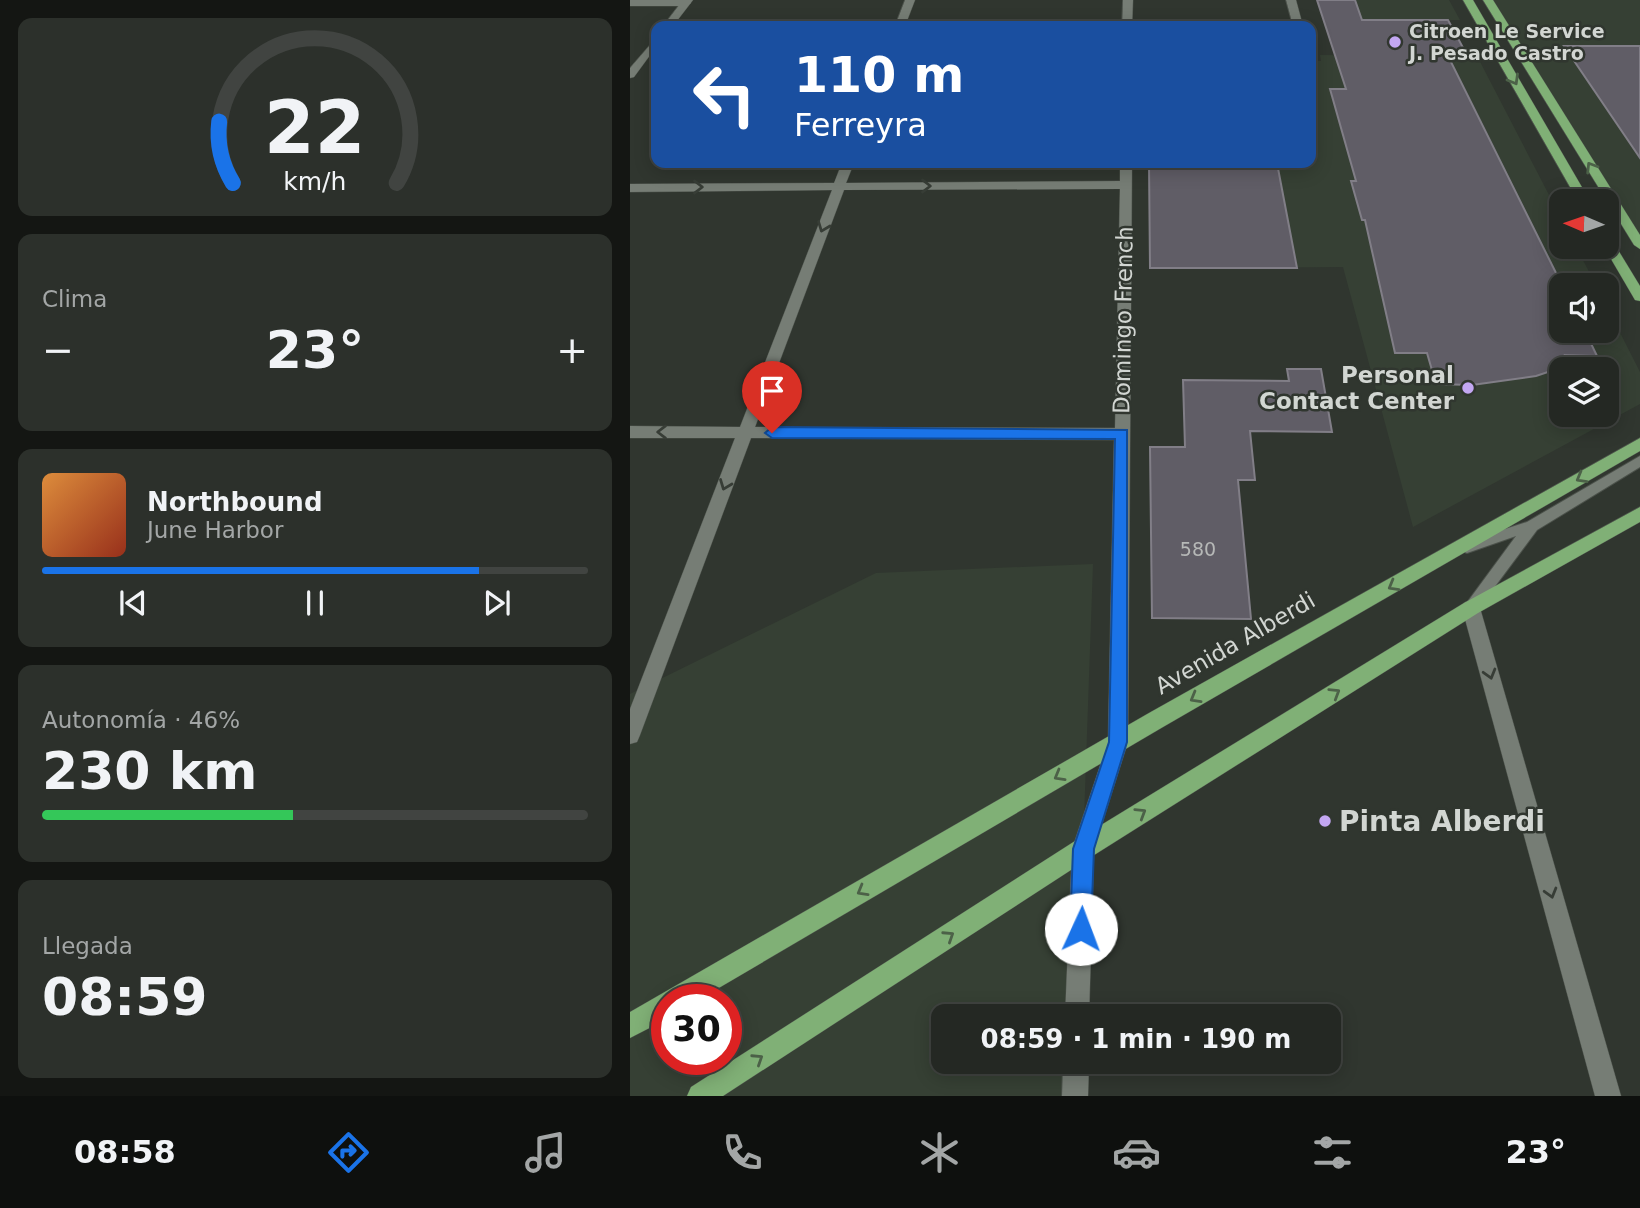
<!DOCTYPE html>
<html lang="es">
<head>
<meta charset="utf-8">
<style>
	body { margin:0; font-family:"DejaVu Sans",sans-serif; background:#2c302b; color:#f1f3f6; height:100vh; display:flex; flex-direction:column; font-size:26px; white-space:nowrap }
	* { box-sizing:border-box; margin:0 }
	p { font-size:23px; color:#a3a6a6 }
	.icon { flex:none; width:38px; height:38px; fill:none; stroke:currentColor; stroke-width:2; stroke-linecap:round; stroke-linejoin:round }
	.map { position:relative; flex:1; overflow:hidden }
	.side { display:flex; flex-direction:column; gap:18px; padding:18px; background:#141613; width:630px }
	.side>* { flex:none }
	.banner { position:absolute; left:21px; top:21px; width:665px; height:147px; border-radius:14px; box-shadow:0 4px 18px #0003,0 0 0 2px #414441; background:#1a4fa0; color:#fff; overflow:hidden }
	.needle { width:46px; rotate:272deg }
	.buttons { position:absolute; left:919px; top:189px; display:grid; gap:14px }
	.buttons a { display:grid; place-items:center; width:70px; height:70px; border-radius:14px; background:#242823; box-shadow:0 4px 18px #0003,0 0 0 2px #414441; font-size:35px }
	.speed { position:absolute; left:21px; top:984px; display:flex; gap:14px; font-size:35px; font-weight:700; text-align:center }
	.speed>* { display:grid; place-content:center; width:91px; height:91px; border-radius:50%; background:#242823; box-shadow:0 4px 18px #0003,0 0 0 2px #414441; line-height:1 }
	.speed .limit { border:10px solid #d22; background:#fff; color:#111 }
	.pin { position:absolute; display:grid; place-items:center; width:60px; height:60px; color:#fff; margin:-72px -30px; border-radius:50% 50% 50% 0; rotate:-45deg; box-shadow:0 0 7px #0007 }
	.pin .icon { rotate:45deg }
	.me { position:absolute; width:77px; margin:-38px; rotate:2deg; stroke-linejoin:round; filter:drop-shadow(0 0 5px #0008) }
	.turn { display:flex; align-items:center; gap:24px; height:147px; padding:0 28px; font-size:32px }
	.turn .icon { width:91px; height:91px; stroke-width:2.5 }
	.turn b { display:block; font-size:49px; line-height:60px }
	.big { font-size:52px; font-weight:700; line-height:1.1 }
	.side .tile { flex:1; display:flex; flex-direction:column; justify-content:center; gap:10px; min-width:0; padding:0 24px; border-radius:14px; background:#2c302b }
	.side .dial { align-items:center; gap:0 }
	.dial svg { height:182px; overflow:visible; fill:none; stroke:#414441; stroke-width:7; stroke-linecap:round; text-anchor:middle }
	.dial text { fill:#f1f3f6; stroke:none }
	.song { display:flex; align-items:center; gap:21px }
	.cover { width:84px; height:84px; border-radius:10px; background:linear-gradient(135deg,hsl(30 70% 55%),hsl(10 70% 35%)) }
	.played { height:7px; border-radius:4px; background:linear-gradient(90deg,#1a73e8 80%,#414441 80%) }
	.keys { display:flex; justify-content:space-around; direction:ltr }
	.heat { display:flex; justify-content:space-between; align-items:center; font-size:38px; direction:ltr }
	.charge { height:10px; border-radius:5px; background:linear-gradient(90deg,#34c759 46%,#414441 0) }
	.trip { position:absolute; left:301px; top:1004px; width:410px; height:70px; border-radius:14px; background:#242823; box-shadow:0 4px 18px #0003,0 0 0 2px #414441; font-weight:700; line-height:70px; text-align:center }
	.tab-bar { display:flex; height:112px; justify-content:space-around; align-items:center; background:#0e100e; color:#a3a6a6 }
	.tab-bar .icon { width:49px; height:49px }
	.tab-bar .selected { color:#1a73e8 }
	.tab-bar b { font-size:32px; color:#f1f3f6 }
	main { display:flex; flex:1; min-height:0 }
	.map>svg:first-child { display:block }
	.built { fill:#364034; fill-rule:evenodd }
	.building { fill:#605d66; stroke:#817e87; stroke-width:2 }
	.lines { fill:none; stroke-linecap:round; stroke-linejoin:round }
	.service-casing { stroke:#4c524b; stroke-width:2 }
	.minor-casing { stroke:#4c524b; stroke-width:1 }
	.tertiary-casing { stroke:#4c524b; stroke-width:1 }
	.primary-casing { stroke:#4c524b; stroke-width:1 }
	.service { fill:#767d75; fill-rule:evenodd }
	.minor { fill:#767d75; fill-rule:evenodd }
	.tertiary { fill:#767d75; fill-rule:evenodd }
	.primary { fill:#80b076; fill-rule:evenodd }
	.oneway { stroke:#4c6148 }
	.oneway2 { stroke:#373d36 }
	.route { fill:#1a73e8; stroke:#114b97; stroke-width:2 }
	.poi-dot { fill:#c3a7f2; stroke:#30362f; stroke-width:2.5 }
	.labels { text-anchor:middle; stroke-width:5; stroke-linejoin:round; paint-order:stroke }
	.far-poi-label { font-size:19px; font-weight:bold; fill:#d2d6d2; stroke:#30362f; text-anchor:start }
	.number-label { font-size:19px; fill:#b6b8b7 }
	.street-label { font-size:23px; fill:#d2d6d2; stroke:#30362f }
	.poi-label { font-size:23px; font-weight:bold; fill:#d2d6d2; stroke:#30362f; text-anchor:end }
	.near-poi-label { font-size:28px; font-weight:bold; fill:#d2d6d2; stroke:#30362f; text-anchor:start }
</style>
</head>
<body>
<main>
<section class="side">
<div class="tile dial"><svg viewBox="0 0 100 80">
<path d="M14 69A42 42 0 1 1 86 69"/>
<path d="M14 69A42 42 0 0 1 8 42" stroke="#1a73e8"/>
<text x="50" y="56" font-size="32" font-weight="700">22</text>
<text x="50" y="72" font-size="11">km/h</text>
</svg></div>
<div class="tile"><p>Clima</p>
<div class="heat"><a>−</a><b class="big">23°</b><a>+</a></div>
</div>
<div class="tile">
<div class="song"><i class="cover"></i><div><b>Northbound</b><p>June Harbor</p></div></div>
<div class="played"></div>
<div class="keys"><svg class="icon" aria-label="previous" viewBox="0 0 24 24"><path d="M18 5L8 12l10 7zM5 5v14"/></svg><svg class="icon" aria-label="pause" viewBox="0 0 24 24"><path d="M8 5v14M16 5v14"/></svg><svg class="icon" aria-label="next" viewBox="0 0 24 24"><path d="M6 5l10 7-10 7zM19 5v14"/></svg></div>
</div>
<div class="tile"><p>Autonomía · 46%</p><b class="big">230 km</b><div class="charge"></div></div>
<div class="tile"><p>Llegada</p><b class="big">08:59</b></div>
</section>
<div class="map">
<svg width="1010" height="1096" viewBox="0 0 1010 1096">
	<rect width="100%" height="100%" fill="#30362f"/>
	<!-- built -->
	<path class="built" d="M687 0H819L830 20H693Z
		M858 0H1010V245Z
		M690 55 847 56 931 218V247H946L966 285H931V331H976L977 307 1010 372V404L783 527 713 267 520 268 519 163H681V61H691ZM931 369H976V415H931Z
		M463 564 447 1017H313V1062H446L445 1096H0V694L246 573ZM37 999H96V1059H37Z"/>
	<!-- building -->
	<path class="building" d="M687 0H725L732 20H818L837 55 818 56 932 285 931 331H955L967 356 935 355 939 365 906 376 842 385 806 384 797 353H765L735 220H732L721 181H726L700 89H716Z
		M934 46H1010V158Z
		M519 163H647L667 268H520Z
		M657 369H691L702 432 620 431 625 480H608L621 619 522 618 520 447H555L553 380 659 381Z"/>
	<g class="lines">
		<defs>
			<path id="service" d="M1010 456V467L907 530 846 612 841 614 836 612 834 608 836 604 886 536 837 553 832 551 830 547 832 543 897 522Z"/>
			<path id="minor" d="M0 0H56L61 3 56 6H0Z
				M275 0H285L275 26H265Z
				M493 0H503L502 26H492Z
				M656 0H666L673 26H663Z
				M212 163H224L216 183 490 181V163H502L498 742 464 849 459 1017H435L442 849 478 742 484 440 121 438 10 735 7 742 0 744V709L105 438H0V426L110 427 202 190 0 192V184L204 183ZM490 189 485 428 125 427 214 190Z
				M841 600 848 603 850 608 991 1096H965L832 608 834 603Z
				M433 1062H459L458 1096H432Z"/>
			<path id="tertiary" d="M53 0H63L43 26H33Z
				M26 38V47L4 77 0 78V68Z"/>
			<path id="primary" d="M833 0H843L960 201H948Z
				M853 0H863L1010 235V249L1004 245Z
				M976 236 982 240 1010 286V301L1005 300 974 247H976Z
				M1010 438V451L533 727 70 999H37V1019L0 1038V1012L519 713Z
				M1010 507V522L848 613 461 857 93 1096H57L61 1087 445 841 834 603Z"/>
		</defs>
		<!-- service casing -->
		<use href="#service" class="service-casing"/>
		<!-- minor casing -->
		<use href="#minor" class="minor-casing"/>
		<!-- tertiary casing -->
		<use href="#tertiary" class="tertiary-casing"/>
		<!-- primary casing -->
		<use href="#primary" class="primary-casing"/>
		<!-- service -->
		<use href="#service" class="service"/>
		<!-- minor -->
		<use href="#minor" class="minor"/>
		<!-- tertiary -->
		<use href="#tertiary" class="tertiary"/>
		<!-- primary -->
		<use href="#primary" class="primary"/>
	</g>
	<!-- one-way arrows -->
	<defs><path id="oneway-chevron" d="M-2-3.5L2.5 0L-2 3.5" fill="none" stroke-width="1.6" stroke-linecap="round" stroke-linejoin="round" transform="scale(1.75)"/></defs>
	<g class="oneway">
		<use href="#oneway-chevron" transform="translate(884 80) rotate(60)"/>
		<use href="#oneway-chevron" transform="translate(961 167) rotate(-122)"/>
		<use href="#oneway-chevron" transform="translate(951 478) rotate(150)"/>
		<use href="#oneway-chevron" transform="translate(763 586) rotate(150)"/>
		<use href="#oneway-chevron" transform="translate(705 693) rotate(-32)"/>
		<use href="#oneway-chevron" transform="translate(565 698) rotate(150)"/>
		<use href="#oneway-chevron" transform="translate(429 776) rotate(150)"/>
		<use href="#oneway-chevron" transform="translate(511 813) rotate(-32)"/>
		<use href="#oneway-chevron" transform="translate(232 891) rotate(150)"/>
		<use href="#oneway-chevron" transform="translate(319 936) rotate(-33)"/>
		<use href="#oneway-chevron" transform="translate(128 1059) rotate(-33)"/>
	</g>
	<g class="oneway2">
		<use href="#oneway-chevron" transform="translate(296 186)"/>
		<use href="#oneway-chevron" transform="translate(68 187)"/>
		<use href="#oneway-chevron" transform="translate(193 227) rotate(111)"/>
		<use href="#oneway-chevron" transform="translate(32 432) rotate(-180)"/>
		<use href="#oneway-chevron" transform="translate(95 485) rotate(111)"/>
		<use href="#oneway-chevron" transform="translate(860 674) rotate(74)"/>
		<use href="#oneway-chevron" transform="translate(921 893) rotate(74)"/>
	</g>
	<!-- route -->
	<path class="route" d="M142 427 497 430V742L464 849 461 929 458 936 451 940 443 936 440 929 443 849 479 742 485 439 142 438 135 433Z"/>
	<!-- markers -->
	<g class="poi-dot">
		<circle cx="765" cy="42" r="7"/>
		<circle cx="838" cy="388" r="7"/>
		<circle cx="695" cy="821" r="7"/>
	</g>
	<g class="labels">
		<!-- far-poi labels -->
		<g class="far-poi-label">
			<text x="779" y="38">Citroen Le Service<tspan x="779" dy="22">J. Pesado Castro</tspan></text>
		</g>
		<!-- number labels -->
		<g class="number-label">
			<text x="568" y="556">580</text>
		</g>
		<!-- street labels -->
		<g class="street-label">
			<text transform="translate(493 320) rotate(-89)" y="8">Domingo French</text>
			<text transform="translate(605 643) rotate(-30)" y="8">Avenida Alberdi</text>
		</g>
		<!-- poi labels -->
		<g class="poi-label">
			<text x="824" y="383">Personal<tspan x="824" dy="26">Contact Center</tspan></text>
		</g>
		<!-- near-poi labels -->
		<g class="near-poi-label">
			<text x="709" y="831">Pinta Alberdi</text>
		</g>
	</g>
</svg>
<div class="buttons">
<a><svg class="needle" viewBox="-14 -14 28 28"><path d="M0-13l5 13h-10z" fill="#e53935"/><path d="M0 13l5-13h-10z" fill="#a3a6a6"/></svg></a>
<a><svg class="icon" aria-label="sound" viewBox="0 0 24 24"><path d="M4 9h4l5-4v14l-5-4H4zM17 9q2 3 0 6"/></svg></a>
<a><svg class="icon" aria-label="layers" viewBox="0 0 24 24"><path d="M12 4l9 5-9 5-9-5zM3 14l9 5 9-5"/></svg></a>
</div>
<div class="speed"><div class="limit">30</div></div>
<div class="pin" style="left:142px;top:433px;background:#d93025"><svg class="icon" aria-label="arrive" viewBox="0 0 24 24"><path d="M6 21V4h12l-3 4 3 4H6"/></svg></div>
<svg class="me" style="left:451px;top:929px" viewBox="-20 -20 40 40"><circle r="19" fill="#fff"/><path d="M0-13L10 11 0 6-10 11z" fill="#1a73e8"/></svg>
<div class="trip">08:59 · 1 min · 190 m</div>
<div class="banner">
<div class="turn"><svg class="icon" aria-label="left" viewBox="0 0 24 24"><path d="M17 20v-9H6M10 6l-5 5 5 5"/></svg><div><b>110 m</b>Ferreyra</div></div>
</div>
</div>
</main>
<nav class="tab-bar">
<b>08:58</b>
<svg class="icon selected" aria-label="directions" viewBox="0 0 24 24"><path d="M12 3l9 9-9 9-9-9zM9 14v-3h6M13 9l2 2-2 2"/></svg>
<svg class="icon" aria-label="music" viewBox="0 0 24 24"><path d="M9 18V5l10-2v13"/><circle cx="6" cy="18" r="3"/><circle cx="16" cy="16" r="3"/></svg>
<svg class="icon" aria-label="phone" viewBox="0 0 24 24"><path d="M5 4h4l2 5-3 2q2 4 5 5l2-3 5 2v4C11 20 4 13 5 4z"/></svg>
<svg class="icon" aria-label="climate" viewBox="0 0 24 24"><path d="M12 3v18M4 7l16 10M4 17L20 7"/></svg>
<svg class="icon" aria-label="car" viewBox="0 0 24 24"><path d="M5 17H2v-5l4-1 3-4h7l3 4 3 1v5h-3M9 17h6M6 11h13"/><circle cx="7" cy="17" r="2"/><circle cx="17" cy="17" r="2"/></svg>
<svg class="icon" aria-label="filters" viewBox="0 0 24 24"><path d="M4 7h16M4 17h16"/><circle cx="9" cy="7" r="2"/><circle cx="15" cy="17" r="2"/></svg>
<b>23°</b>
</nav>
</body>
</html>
